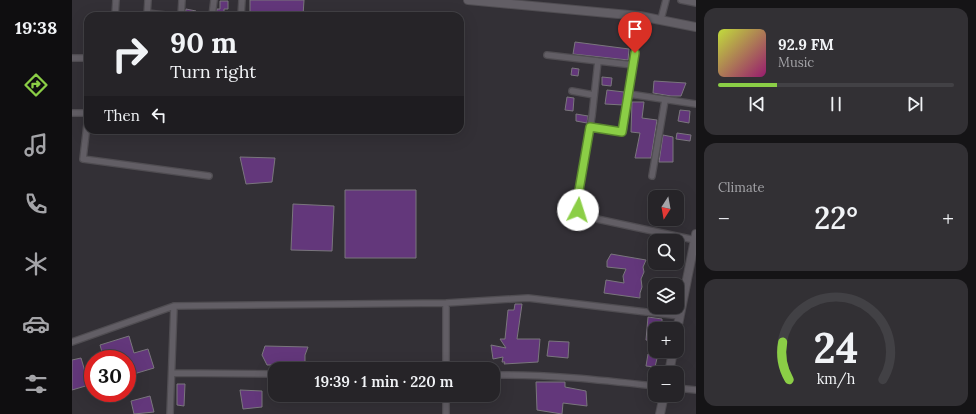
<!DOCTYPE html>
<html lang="en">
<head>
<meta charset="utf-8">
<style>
	body { margin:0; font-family:Lora,serif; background:#323034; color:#f1f3f6; height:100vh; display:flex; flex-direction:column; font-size:15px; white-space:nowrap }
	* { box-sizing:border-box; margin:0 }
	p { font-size:13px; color:#a4a4a8 }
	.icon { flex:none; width:22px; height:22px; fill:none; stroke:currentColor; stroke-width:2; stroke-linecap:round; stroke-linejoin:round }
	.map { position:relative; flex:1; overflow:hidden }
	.drawer { display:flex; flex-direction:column; gap:8px; padding:8px; background:#151416; width:280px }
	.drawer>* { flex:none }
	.guide { position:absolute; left:12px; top:12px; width:380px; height:122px; border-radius:12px; box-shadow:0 4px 16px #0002,0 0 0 1px #424145; background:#262428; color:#f1f3f6; overflow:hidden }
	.needle { width:26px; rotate:191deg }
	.controls { position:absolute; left:576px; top:190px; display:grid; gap:8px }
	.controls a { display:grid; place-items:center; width:36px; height:36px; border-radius:8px; background:#262428; box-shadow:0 4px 16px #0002,0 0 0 1px #424145; font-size:20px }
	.speed { position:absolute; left:12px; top:350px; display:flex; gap:8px; font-size:20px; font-weight:700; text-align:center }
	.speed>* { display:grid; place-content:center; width:52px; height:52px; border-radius:50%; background:#262428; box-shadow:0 4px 16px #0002,0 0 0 1px #424145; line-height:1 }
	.speed .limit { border:6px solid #d22; background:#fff; color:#111 }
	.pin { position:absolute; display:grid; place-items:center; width:34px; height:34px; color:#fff; margin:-41px -17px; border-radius:50% 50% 50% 0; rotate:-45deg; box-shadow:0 0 4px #0007 }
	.pin .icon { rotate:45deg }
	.me { position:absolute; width:44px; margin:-22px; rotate:5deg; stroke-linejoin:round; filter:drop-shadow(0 0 3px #0008) }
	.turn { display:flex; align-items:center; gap:14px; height:84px; padding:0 20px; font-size:18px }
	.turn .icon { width:52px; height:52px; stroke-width:2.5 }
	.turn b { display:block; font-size:28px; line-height:34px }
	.then { display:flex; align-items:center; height:38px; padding:0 20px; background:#0003; gap:8px; font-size:15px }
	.big { font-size:30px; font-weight:600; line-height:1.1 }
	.drawer .tile { flex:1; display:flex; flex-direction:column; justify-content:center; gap:6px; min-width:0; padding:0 14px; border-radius:12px; background:#323034 }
	.drawer .dial { align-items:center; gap:0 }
	.dial svg { height:104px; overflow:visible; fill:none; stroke:#424145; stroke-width:7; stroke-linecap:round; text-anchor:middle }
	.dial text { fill:#f1f3f6; stroke:none }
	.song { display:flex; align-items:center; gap:12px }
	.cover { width:48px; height:48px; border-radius:6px; background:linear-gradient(135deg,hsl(70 70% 55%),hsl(320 70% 35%)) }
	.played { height:4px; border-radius:2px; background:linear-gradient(90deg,#8bce46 25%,#424145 25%) }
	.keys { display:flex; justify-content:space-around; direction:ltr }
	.heat { display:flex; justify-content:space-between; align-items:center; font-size:22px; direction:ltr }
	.trip { position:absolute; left:196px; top:362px; width:232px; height:40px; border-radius:12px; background:#262428; box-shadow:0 4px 16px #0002,0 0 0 1px #424145; font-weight:600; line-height:40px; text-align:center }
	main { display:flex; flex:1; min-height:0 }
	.dock { display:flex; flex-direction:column; width:72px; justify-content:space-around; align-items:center; background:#0f0e10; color:#a4a4a8 }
	.dock .icon { width:28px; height:28px }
	.dock .on { color:#8bce46 }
	.dock b { font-size:18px; color:#f1f3f6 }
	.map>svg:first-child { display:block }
	.building { fill:#63377b; stroke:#7a767d }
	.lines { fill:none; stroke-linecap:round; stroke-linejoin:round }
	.street-casing { stroke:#504d52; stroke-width:8 }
	.secondary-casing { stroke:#504d52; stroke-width:10 }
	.street { stroke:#625e65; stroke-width:5.5 }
	.secondary { stroke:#625e65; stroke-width:8 }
	.route-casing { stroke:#5a862e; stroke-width:10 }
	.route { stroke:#8bce46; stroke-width:7 }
</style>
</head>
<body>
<main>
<nav class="dock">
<b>19:38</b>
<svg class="icon on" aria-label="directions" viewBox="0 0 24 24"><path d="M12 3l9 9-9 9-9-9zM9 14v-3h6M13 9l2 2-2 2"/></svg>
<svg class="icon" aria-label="music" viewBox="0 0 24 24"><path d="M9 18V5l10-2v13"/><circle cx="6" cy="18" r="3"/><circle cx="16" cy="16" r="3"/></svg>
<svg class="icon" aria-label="phone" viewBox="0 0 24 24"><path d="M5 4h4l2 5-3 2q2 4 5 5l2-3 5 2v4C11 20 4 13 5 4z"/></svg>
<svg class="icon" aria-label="climate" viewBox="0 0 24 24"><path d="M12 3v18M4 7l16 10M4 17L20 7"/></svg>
<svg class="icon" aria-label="car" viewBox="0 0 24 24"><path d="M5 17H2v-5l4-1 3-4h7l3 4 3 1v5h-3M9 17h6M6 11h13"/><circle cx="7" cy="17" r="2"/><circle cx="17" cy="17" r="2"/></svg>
<svg class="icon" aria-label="filters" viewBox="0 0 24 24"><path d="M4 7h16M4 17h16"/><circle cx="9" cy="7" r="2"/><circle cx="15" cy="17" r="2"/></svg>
</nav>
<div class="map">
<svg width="624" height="414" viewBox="0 0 624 414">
	<rect width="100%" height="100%" fill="#333036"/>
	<!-- building -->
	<path class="building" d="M178 0H232L231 16H178Z
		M148 1H156V9H152V16H144L145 9H148Z
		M114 9 124 11V16L113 15Z
		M503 42 557 49 556 60 501 54Z
		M500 68 507 69 506 76 499 75Z
		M530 77 540 78 539 86 530 85Z
		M582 81 614 83 609 96H599L581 93Z
		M535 90 552 92 551 105 533 104Z
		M495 97 502 98 501 111 493 110Z
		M560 102H572L570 118 585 120 579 158H563L568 133 559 132Z
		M608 110 618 111 617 123 606 121Z
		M504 114 516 116 515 123 504 121Z
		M605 133 619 135 618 141 604 139Z
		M591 135 601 137V162H587Z
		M168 157 203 158 200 182 174 184Z
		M273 190H344V258H273Z
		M221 204 262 206 260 251 219 250Z
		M539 254 574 260 571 267 572 272 569 279 570 287 568 293V298L532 293 534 280 552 283 551 276 554 269 535 267V261Z
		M443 304H450L445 339H468L466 362 432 364 433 362H430L431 357 421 359 419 345 434 348 428 339H433L436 310H442Z
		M576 317 590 319V322L594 323 593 329H583V342L574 340Z
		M57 336 62 353 76 349 82 368 55 376V359H32L28 345Z
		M477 341 497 342 496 358 475 356Z
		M193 346 236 347 233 355V365H195L190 355Z
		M576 354H586L583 367 574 366Z
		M9 358 17 385 0 390V360Z
		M464 382H493V387L514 391 515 406 491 403 490 414 465 410Z
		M105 384H113L112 406 105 405Z
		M168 390 190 391V407L171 409Z
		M78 396 82 412 62 414 59 401Z"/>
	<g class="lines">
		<defs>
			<path id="street" d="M609 0 624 3
				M75 13 102 16
				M43 16 44 0
				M75 16 76 0
				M109 16 110 0
				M140 16 142 0
				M169 16 170 0
				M589 19 594 0
				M475 55 526 61
				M0 58H16
				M561 65 526 61 520 116 506 196V210L508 214 525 219 623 240
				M500 91 522 95
				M557 94 624 104
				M0 113H16
				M16 116 11 159 137 176
				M518 127 551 132 568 16
				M580 176 593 100
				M0 342 102 306 374 303 456 298 608 316
				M374 369V303
				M100 373 203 374
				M421 375C475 374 529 380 583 386
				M605 388 624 390
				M98 414 102 306
				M374 414V395"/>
			<path id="secondary" d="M396 0 568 16 624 27
				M605 330 624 234
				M597 373 601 351
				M588 414 592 395"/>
		</defs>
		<!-- street casing -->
		<use href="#street" class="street-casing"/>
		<!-- secondary casing -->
		<use href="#secondary" class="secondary-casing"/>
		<!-- street -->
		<use href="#street" class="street"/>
		<!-- secondary -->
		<use href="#secondary" class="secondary"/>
	</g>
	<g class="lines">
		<defs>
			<path id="route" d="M506 210V196L518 127 550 132 563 53"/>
		</defs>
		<!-- route casing -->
		<use href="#route" class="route-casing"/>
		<!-- route -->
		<use href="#route" class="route"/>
	</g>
</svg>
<div class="controls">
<a><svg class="needle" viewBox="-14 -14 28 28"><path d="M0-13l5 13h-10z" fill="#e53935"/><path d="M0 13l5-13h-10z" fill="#a4a4a8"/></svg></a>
<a><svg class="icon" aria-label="search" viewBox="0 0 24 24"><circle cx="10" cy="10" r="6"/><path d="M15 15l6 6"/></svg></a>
<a><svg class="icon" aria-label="layers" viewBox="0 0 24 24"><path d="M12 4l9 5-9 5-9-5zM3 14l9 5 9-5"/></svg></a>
<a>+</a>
<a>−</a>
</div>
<div class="speed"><div class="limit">30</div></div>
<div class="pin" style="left:563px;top:53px;background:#d93025"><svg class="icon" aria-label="arrive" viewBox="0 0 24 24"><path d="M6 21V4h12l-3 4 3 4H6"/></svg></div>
<svg class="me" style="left:506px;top:210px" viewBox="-20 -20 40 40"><circle r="19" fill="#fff"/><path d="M0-13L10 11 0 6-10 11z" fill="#8bce46"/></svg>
<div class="trip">19:39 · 1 min · 220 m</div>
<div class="guide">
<div class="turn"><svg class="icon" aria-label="right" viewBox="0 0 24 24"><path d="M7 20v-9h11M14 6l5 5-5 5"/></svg><div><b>90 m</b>Turn right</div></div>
<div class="then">Then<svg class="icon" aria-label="left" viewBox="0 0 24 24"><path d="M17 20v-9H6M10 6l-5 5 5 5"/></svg></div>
</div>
</div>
<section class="drawer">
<div class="tile">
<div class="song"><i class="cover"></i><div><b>92.9 FM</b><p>Music</p></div></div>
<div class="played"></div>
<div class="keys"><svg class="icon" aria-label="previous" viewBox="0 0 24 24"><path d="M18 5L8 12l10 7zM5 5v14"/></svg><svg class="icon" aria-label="pause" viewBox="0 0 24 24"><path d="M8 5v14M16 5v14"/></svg><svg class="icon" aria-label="next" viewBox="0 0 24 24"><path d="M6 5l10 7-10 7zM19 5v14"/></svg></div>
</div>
<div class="tile"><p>Climate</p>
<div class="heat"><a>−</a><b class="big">22°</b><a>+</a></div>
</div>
<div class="tile dial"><svg viewBox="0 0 100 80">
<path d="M14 69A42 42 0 1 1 86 69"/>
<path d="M14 69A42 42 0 0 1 9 40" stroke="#8bce46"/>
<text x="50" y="56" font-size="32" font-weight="700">24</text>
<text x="50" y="72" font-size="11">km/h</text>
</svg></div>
</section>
</main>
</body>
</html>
